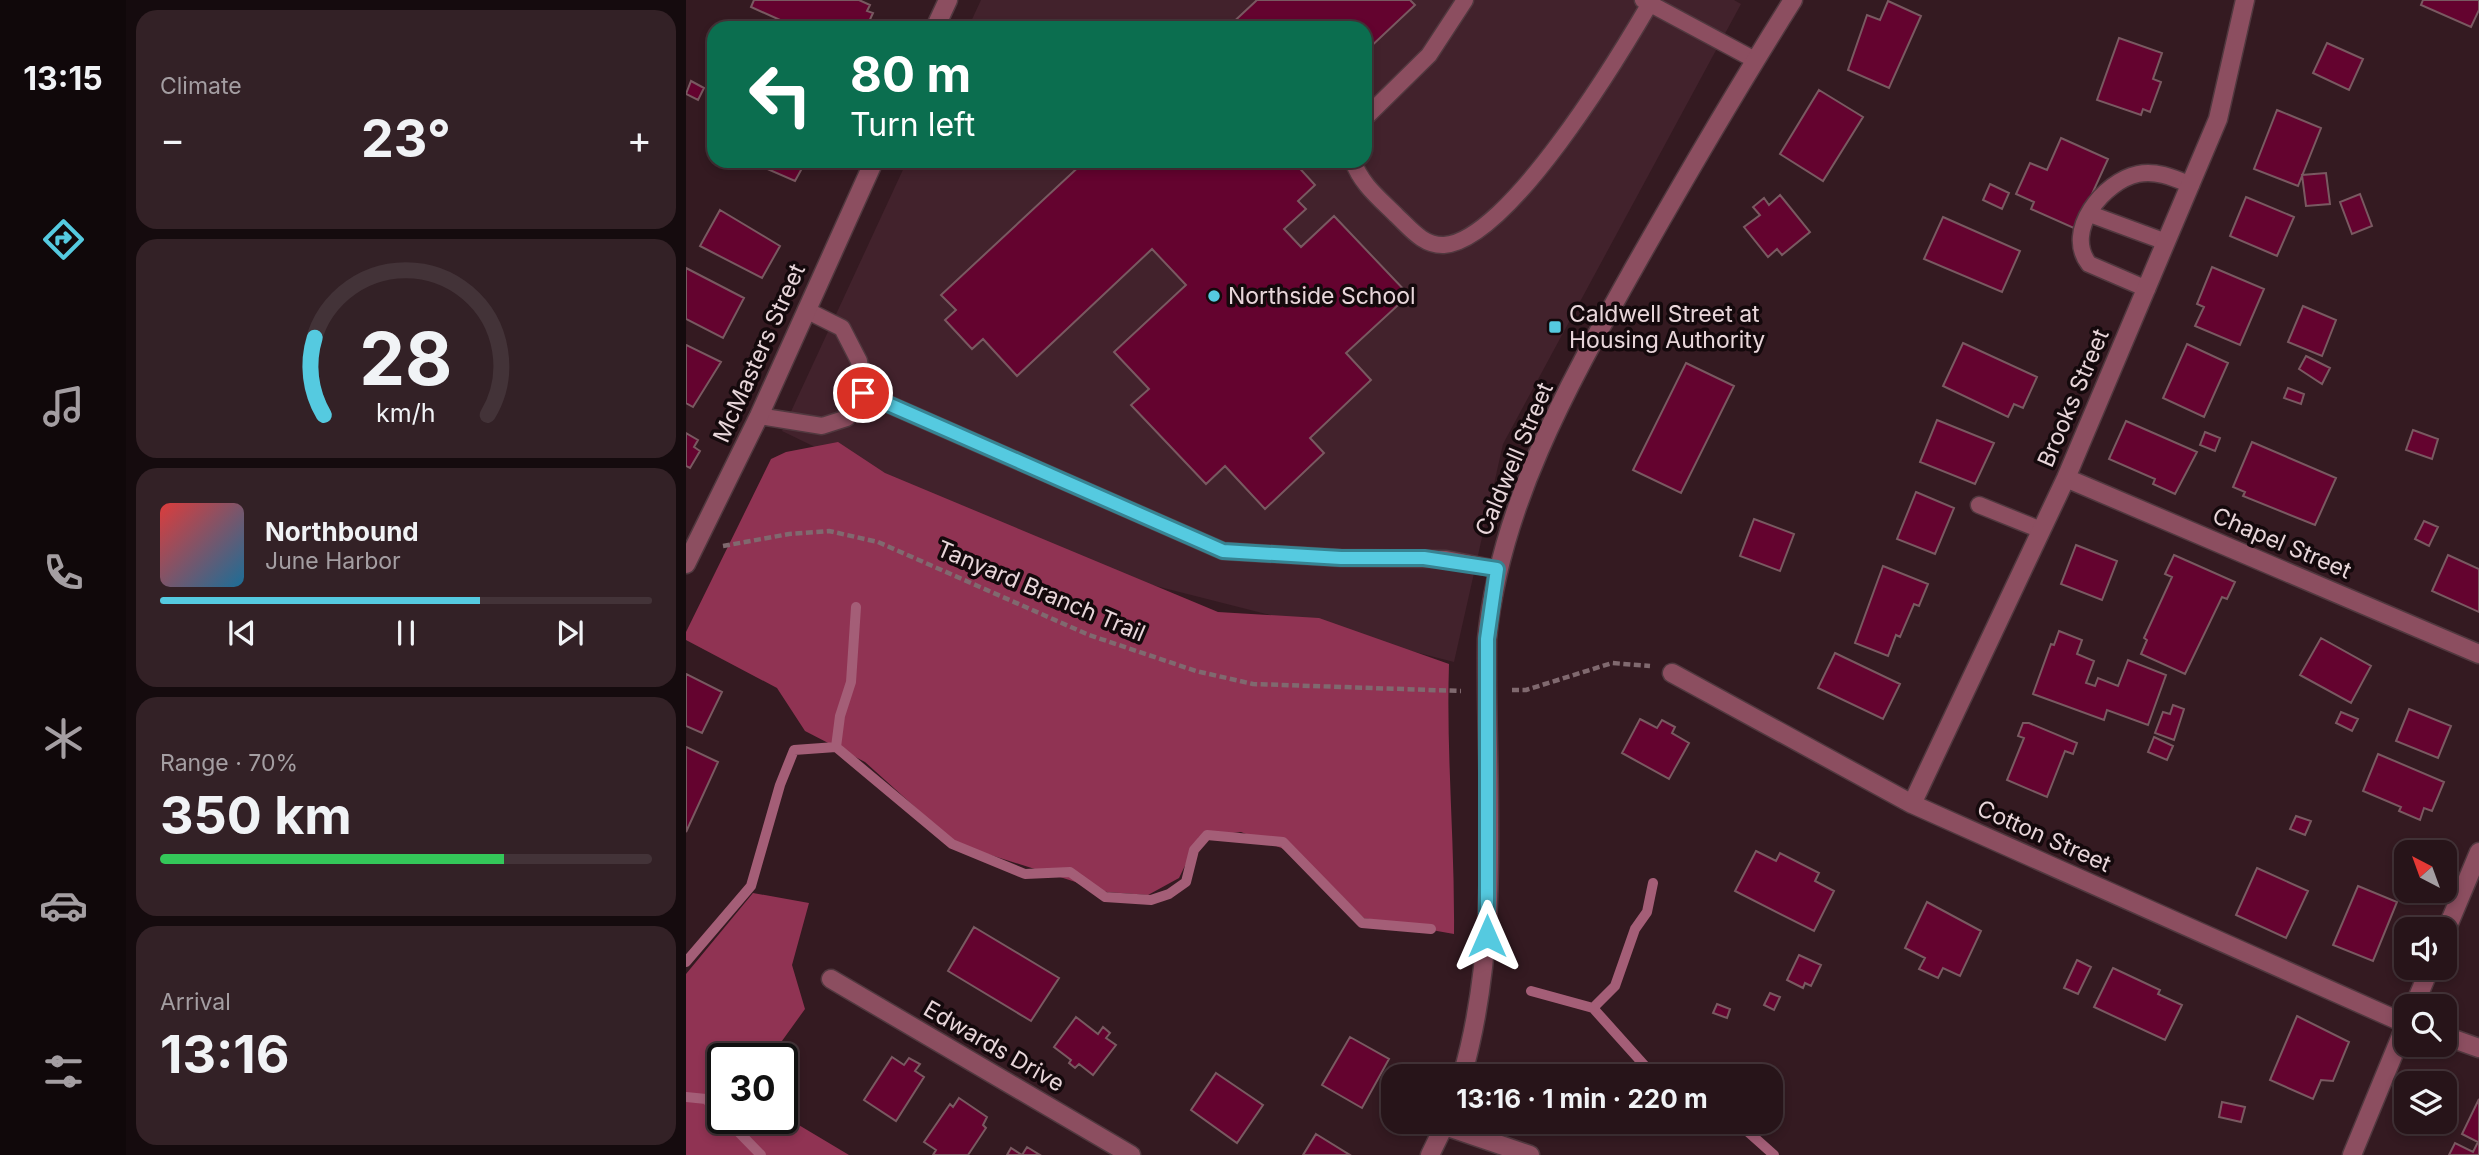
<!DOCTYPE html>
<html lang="en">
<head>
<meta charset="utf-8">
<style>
	body { margin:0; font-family:Inter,sans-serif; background:#332126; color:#f1f3f6; height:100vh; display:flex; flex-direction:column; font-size:26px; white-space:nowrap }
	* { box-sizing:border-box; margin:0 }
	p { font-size:23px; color:#a49ea2 }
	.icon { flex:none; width:38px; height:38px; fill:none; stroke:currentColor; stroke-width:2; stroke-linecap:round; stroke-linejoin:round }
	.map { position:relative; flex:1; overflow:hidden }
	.panel { display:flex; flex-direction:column; gap:10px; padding:10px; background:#150b0e; width:560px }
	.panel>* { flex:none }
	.top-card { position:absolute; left:21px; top:21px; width:665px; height:147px; border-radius:21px; box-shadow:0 4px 10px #0003,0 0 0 2px #433338; background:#0b6e4f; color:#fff; overflow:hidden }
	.needle { width:46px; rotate:319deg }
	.tools { position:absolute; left:1708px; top:840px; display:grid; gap:14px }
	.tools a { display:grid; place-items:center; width:63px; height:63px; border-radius:14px; background:#271419; box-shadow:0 4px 10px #0003,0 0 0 2px #433338; font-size:35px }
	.speed { position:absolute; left:21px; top:1043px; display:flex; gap:14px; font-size:35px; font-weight:700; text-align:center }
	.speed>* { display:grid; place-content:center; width:91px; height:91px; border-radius:50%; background:#271419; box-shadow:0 4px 10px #0003,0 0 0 2px #433338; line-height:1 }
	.speed .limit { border:4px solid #111; border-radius:10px; background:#fff; color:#111 }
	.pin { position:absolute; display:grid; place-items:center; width:60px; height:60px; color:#fff; margin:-30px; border:4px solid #fff; border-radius:50%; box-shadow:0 2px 7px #0007 }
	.me { position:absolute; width:77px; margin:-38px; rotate:0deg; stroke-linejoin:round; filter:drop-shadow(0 0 5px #0008) }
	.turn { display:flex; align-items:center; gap:24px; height:147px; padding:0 28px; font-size:32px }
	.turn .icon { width:91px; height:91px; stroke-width:2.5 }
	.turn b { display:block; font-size:49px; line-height:60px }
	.big { font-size:52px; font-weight:700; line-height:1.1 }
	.panel .tile { flex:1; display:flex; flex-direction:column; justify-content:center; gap:10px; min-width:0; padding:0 24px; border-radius:21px; background:#332126 }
	.panel .dial { align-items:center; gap:0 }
	.dial svg { height:182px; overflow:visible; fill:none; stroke:#433338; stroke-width:7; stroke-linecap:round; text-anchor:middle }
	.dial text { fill:#f1f3f6; stroke:none }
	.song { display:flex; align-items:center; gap:21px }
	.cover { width:84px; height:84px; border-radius:10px; background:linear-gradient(135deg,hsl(0 70% 55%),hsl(200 70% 35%)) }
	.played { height:7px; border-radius:4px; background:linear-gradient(90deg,#55cae0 65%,#433338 65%) }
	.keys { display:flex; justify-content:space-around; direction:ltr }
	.heat { display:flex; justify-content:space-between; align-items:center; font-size:38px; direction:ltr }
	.charge { height:10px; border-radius:5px; background:linear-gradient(90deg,#34c759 70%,#433338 0) }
	.trip { position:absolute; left:695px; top:1064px; width:402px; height:70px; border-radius:21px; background:#271419; box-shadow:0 4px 10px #0003,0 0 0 2px #433338; font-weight:700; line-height:70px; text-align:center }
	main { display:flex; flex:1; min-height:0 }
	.dock { display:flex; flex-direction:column; width:126px; justify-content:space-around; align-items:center; background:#10080a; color:#a49ea2 }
	.dock .icon { width:49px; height:49px }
	.dock .on { color:#55cae0 }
	.dock b { font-size:32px; color:#f1f3f6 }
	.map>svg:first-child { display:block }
	.built { fill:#42222c }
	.forest { fill:#903353 }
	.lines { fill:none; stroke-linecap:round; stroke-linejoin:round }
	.stream { stroke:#a45e77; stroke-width:10 }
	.building { fill:#64032f; stroke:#795961; stroke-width:2 }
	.lane-casing { stroke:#51383f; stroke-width:19 }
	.street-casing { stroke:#51383f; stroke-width:21 }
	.path { stroke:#80696f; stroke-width:4.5; stroke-dasharray:7 3.5; stroke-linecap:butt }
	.lane { stroke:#8c4e60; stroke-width:16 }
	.street { stroke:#8c4e60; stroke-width:18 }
	.route-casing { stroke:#378392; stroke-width:18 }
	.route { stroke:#55cae0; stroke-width:12 }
	.poi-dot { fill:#55cae0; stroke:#14090c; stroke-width:2.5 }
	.labels { text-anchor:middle; stroke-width:7; stroke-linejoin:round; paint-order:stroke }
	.poi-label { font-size:23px; fill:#e8d6da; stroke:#14090c; text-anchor:start }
	.street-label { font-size:23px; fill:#e8d6da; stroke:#14090c }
</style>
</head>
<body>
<main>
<nav class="dock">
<b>13:15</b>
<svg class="icon on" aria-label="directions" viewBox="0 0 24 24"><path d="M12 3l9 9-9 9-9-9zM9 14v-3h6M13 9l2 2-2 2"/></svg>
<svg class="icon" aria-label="music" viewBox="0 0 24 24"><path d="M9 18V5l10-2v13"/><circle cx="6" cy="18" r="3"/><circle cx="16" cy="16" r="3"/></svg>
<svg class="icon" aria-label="phone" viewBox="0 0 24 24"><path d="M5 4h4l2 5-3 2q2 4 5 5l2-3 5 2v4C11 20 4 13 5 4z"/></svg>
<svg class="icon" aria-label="climate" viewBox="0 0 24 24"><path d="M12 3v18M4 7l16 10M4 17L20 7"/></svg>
<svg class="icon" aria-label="car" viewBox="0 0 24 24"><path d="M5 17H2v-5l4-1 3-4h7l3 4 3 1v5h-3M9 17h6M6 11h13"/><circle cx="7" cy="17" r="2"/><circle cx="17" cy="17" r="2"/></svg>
<svg class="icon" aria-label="filters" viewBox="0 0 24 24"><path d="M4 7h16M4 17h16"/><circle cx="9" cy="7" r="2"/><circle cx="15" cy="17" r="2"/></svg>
</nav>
<section class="panel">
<div class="tile"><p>Climate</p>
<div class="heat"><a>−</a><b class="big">23°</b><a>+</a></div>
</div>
<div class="tile dial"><svg viewBox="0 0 100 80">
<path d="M14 69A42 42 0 1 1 86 69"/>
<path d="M14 69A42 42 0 0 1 10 35" stroke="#55cae0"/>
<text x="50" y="56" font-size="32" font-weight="700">28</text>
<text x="50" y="72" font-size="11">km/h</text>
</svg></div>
<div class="tile">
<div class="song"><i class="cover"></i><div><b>Northbound</b><p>June Harbor</p></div></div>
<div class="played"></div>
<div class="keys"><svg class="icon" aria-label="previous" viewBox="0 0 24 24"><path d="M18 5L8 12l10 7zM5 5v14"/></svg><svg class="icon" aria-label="pause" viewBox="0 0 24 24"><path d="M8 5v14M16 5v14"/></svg><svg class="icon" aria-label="next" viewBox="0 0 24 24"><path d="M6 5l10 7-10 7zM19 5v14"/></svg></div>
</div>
<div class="tile"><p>Range · 70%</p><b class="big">350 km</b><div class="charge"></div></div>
<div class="tile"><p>Arrival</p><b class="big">13:16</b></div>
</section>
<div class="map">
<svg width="1793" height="1155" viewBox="0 0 1793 1155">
	<rect width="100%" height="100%" fill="#341a21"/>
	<!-- built -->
	<path class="built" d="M295 0H1048L1055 4 817 444 768 662 356 557 96 431 221 161H679V28H282Z"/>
	<!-- forest -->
	<path class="forest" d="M152 442 199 473 532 612 633 618 763 664C760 754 769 844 768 934L678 918 615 856 555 832 513 837 493 878 462 895 421 892 270 844 179 762 119 731 91 688 0 640V632L85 459 100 452Z
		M67 893 123 903 106 965 119 1009 83 1059H37V1118H96V1115L163 1155H0V974Z"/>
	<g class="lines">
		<!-- stream -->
		<path class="stream" d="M150 747 154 716 165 682 170 607
			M0 962 65 886 94 785 108 750 150 747 266 844 339 874 384 872 419 897 465 900 483 894 500 882 508 850 521 835 597 842 676 923 745 929
			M845 991 907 1008 968 1076
			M907 1008 929 986 949 929 961 912 967 883
			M0 1097 20 1099 37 1116
			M39 1118 75 1155
			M1022 1122H1032
			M1051 1122 1088 1155"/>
	</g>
	<!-- building -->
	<path class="building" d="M68 0H173L184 5 181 11 187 13 180 28H112L65 7Z
		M571 0H724L729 5 679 52V28H541Z
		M1737 0H1793V10L1785 27 1735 5Z
		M1202 1 1235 16 1203 88 1162 70 1181 15 1194 20Z
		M1433 38 1476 53 1467 79 1475 82 1464 112 1457 109 1455 115 1411 100Z
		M1641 43 1677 59 1663 90 1627 73Z
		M5 81 18 88 12 100 0 94Z
		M1133 90 1177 117 1137 181 1094 154Z
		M1591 110 1635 128 1612 186 1568 169Z
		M1375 138 1422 159 1390 229 1345 209 1348 202 1330 194 1344 163 1361 170Z
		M63 161H120L109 181Z
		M399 161H607L629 185 612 201 620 209 598 229 615 247 648 216 723 295 660 353 685 380 624 438 638 453 579 509 539 466 520 484 445 405 463 389 428 352 500 285 466 249 331 376 297 339 286 349 259 320 270 310 255 295Z
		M1640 173 1644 204 1620 206 1616 175Z
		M1304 184 1323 193 1316 209 1297 200Z
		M1674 194 1686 226 1666 234 1654 202Z
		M1094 195 1124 232 1096 255 1091 249 1082 257 1058 227 1074 215 1067 207 1078 198 1083 205Z
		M1560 197 1608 217 1591 256 1544 236Z
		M34 210 94 246 76 278 14 246Z
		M1257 217 1334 251 1316 292 1238 259Z
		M1526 267 1578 289 1554 345 1509 326 1518 307 1511 304Z
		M0 268 58 298 37 338 0 319Z
		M1617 306 1650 320 1636 356 1602 342Z
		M1277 343 1351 377 1337 408 1328 404 1322 417 1257 386Z
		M1501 344 1542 363 1518 417 1477 398Z
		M0 345 35 362 7 407 0 403Z
		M1620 356 1644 368 1636 384 1613 369Z
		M1000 363 1048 386 995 493 947 470Z
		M1602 388 1618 394 1615 404 1598 398Z
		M1251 420 1308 443 1289 484 1234 462Z
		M1440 421 1511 452 1489 494 1467 484 1469 479 1423 459Z
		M1727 430 1752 439 1746 459 1720 450Z
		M1519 432 1534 438 1529 451 1514 445Z
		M0 433 12 440 8 447 14 451 4 468 0 466Z
		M1566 442 1650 478 1629 525 1557 496 1559 492 1547 487Z
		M1230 492 1268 508 1249 554 1211 539Z
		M1068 519 1108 534 1094 571 1054 556Z
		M1738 521 1752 527 1743 546 1729 539Z
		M1390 545 1431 561 1416 600 1375 584Z
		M1488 555 1549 582 1541 599 1536 597 1499 674 1455 654 1461 640 1458 638 1486 577 1479 574Z
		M1762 555 1793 569V612L1746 591Z
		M1197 566 1242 584 1233 606 1228 604 1214 637 1210 635 1202 656 1169 643Z
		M1373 631 1396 640 1391 654 1408 661 1400 683 1409 686 1412 678 1432 686 1442 660 1480 675 1462 725 1421 710 1418 720 1347 694 1365 644 1368 645Z
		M1635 638 1685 666 1665 703 1614 675Z
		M1149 653 1214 684 1197 719 1132 688Z
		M0 674 36 692 16 733 0 726Z
		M1487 705 1498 709 1488 740 1469 733 1477 712 1484 714Z
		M1723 709 1765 726 1752 758 1710 741Z
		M1655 712 1672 719 1666 731 1650 723Z
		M954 719 971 728 976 720 989 727 986 733 1003 743 983 779 936 753Z
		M1337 723H1343L1391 743 1387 754 1379 751 1361 797 1321 780 1338 738 1332 736Z
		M1468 737 1487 746 1481 760 1462 752Z
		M0 747 32 762 0 832Z
		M1692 754 1758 782 1746 811 1738 808 1734 820 1713 811 1715 807 1677 791Z
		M1610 816 1625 821 1619 835 1604 829Z
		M1070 851 1090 861 1094 853 1133 873 1129 881 1148 891 1128 931 1049 891Z
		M1571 868 1622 891 1600 938 1550 915Z
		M1672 886 1711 902 1687 961 1647 945Z
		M1241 902 1295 931 1274 976 1257 968 1252 978 1233 969 1239 958 1219 948Z
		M288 927 373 978 345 1021 262 971Z
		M1113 955 1135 965 1125 986 1119 983 1117 988 1101 980Z
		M1391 960 1405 967 1392 994 1378 988Z
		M1427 968 1474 990 1472 994 1496 1005 1479 1040 1408 1007Z
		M1084 993 1094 997 1088 1010 1078 1005Z
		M1031 1004 1044 1009 1041 1018 1027 1013Z
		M1611 1016 1663 1042 1647 1081 1635 1080 1627 1099 1584 1080Z
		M390 1017 412 1034 417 1027 424 1033 420 1038 430 1045 407 1075 393 1064 389 1068 383 1063 385 1060 368 1047Z
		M664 1037 703 1059 676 1108 636 1085Z
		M206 1057 218 1065 223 1058 234 1064 229 1071 238 1077 210 1121 178 1100Z
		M530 1073 577 1105 551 1143 505 1110Z
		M273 1098 301 1117 297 1125 300 1128 282 1155H247L250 1150 238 1142 264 1104 267 1107Z
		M1793 1099V1155H1763L1769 1143 1787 1152 1792 1142 1776 1134Z
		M1536 1102 1559 1107 1555 1122 1533 1117Z
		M630 1134 664 1155H617Z
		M341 1147 354 1155H321L325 1148 336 1155Z"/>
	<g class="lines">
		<defs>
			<path id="lane" d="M957 0 1069 60
				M679 118 743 55 779 0
				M667 161C675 184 693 198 710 215 724 228 737 246 758 245 822 241 932 58 963 5
				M1404 214 1480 242
				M1461 289 1403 264C1377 231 1418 181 1452 174 1470 170 1488 178 1505 185
				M177 393 537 551 655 558 760 559 811 569
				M73 416 136 426 161 418 177 393 173 361 156 328 120 310
				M1293 505 1355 530"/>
			<path id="street" d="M249 28 262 0
				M1380 478 1793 654
				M0 564 73 416 188 161
				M986 673 1226 804 1720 1024
				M1226 804 1380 478 1532 119 1559 0
				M1759 933 1793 852
				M145 979 445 1155
				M1728 1006 1744 968
				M1759 1036 1793 1048
				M776 1076C817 935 799 784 801 639 814 504 884 382 949 266 1000 176 1052 87 1107 0
				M759 1126 844 1155
				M744 1155 760 1122
				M1666 1155 1720 1024"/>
		</defs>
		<!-- lane casing -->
		<use href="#lane" class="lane-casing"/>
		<!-- street casing -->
		<use href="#street" class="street-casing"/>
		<!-- path -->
		<path class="path" d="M37 546 103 534 143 531 192 542 403 635 510 671 567 684 775 691
			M826 690H840L926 663 964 666"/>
		<!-- lane -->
		<use href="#lane" class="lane"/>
		<!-- street -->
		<use href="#street" class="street"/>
	</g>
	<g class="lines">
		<defs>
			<path id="route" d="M177 393 537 551 655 558H738L811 569 801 639V936"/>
		</defs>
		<!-- route casing -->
		<use href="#route" class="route-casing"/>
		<!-- route -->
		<use href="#route" class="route"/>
	</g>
	<!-- markers -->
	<g class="poi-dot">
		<circle cx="528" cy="296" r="7"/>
		<rect x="862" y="320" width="14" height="14" rx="3.5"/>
	</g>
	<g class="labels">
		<!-- poi labels -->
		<g class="poi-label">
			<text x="542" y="304">Northside School</text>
			<text x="883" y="322">Caldwell Street at<tspan x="883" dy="26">Housing Authority</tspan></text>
		</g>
		<!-- street labels -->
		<g class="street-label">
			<text transform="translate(73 353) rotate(-66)" y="8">McMasters Street</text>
			<text transform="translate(1387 398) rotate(-67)" y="8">Brooks Street</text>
			<text transform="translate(828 459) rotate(-67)" y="8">Caldwell Street</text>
			<text transform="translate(1596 543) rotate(23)" y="8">Chapel Street</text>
			<text transform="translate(355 591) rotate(23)" y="8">Tanyard Branch Trail</text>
			<text transform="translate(1358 836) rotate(24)" y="8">Cotton Street</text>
			<text transform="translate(308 1046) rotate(30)" y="8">Edwards Drive</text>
		</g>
	</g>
</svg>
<div class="tools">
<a><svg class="needle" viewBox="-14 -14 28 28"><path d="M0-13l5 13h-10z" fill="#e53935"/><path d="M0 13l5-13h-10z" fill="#a49ea2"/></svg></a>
<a><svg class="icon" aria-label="sound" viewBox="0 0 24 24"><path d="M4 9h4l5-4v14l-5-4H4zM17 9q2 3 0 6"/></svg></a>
<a><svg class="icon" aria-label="search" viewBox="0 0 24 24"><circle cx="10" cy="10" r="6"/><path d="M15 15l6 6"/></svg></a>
<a><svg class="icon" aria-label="layers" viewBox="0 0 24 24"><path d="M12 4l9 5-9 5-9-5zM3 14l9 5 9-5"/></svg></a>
</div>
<div class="speed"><div class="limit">30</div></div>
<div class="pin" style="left:177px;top:393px;background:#d93025"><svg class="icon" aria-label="arrive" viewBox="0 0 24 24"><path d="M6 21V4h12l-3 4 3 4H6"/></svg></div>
<svg class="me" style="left:801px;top:936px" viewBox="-20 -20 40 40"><path d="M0-17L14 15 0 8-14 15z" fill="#55cae0" stroke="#fff" stroke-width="4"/></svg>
<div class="trip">13:16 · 1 min · 220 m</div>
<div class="top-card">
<div class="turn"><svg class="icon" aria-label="left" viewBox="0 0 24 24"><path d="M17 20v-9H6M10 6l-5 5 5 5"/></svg><div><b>80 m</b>Turn left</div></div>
</div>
</div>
</main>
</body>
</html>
